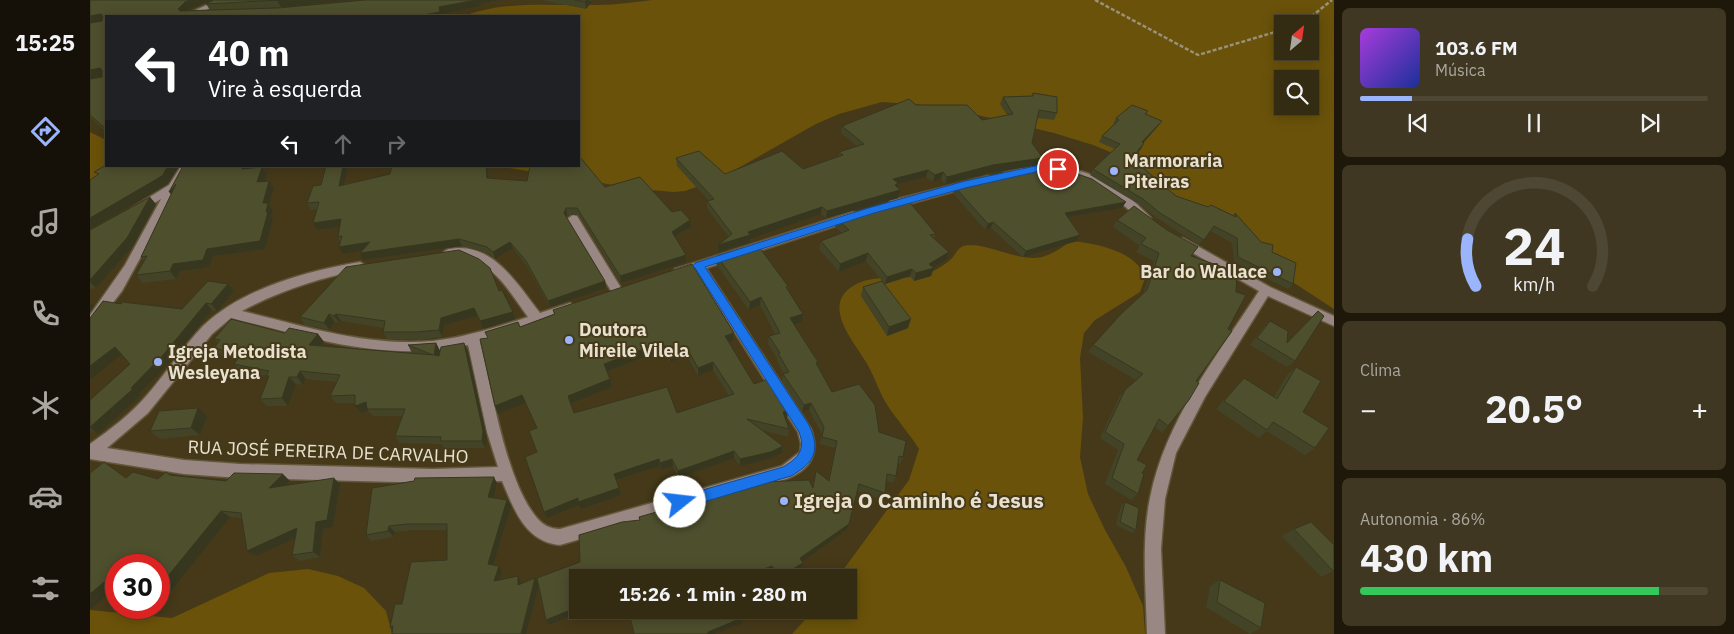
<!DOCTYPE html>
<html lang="pt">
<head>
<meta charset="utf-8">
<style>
	body { margin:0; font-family:"IBM Plex Sans",sans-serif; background:#3f3721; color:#f1f3f6; height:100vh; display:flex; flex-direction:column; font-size:19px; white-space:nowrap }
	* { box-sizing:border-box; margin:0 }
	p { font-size:16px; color:#a9a7a0 }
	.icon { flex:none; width:28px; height:28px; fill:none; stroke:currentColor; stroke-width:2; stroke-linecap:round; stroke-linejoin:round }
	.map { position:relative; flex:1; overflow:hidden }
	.details { display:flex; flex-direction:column; gap:8px; padding:8px; background:#1d180a; width:400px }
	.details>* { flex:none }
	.top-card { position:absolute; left:15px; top:15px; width:475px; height:152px; border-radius:0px; box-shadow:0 2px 12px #0003,0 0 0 1px #4e4733; background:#202124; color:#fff; overflow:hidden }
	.needle { width:32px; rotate:29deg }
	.controls { position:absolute; left:1184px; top:15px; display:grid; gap:10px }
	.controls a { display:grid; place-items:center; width:45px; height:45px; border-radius:0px; background:#342b13; box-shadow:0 2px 12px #0003,0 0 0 1px #4e4733; font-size:25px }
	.speed { position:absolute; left:15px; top:554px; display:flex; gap:10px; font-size:25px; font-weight:700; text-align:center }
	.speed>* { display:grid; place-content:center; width:65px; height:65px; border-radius:50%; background:#342b13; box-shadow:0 2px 12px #0003,0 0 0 1px #4e4733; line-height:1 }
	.speed .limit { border:8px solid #d22; background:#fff; color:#111 }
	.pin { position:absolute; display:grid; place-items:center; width:42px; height:42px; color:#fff; margin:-21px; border:2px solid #fff; border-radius:50%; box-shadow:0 1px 5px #0007 }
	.me { position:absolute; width:55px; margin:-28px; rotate:74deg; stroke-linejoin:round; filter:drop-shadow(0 0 4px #0008) }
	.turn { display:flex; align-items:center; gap:18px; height:105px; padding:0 20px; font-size:22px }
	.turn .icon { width:65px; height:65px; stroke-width:2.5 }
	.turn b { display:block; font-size:35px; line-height:42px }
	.lanes { display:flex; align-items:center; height:48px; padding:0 20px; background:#0003; justify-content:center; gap:25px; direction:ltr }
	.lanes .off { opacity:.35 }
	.big { font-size:38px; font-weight:700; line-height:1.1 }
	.details .tile { flex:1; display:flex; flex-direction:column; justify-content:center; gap:8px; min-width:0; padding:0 18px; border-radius:8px; background:#3f3721 }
	.details .dial { align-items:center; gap:0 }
	.dial svg { height:130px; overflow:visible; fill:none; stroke:#4e4733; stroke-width:7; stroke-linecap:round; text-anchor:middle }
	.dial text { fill:#f1f3f6; stroke:none }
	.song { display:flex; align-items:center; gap:15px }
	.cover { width:60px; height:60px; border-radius:8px; background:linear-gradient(135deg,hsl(280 70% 55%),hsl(230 70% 35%)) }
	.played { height:5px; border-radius:2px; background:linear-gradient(90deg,#9bb5fd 15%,#4e4733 15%) }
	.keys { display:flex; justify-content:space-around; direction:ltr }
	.heat { display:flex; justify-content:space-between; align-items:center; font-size:28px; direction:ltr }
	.charge { height:8px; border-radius:4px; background:linear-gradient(90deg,#34c759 86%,#4e4733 0) }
	.trip { position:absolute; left:479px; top:569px; width:288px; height:50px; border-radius:0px; background:#342b13; box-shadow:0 2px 12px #0003,0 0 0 1px #4e4733; font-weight:700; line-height:50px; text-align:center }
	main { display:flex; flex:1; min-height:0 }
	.tabs { display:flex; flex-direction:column; width:90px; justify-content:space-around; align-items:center; background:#151108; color:#a9a7a0 }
	.tabs .icon { width:35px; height:35px }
	.tabs .on { color:#9bb5fd }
	.tabs b { font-size:22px; color:#f1f3f6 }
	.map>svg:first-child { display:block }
	.green { fill:#6a520a; fill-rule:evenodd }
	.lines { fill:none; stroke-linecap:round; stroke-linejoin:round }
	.minor-casing { stroke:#62573a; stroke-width:3 }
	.path { stroke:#9a9178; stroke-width:2.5; stroke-dasharray:4 2; stroke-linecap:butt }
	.minor { fill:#998784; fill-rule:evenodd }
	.wall { fill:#434427; fill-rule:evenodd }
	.shaded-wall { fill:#373720 }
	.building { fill:#4e4f2d; stroke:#373720; fill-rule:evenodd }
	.route { fill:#1a73e8; stroke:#114b97 }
	.poi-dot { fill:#9bb5fd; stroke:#453919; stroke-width:2 }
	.labels { text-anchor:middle; stroke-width:4; stroke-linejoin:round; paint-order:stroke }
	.poi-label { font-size:18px; font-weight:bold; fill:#e8e1cf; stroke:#453919; text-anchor:start }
	.street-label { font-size:18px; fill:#e8e1cf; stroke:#453919 }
	.near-poi-label { font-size:21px; font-weight:bold; fill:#e8e1cf; stroke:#453919; text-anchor:start }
</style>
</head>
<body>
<main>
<nav class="tabs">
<b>15:25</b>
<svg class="icon on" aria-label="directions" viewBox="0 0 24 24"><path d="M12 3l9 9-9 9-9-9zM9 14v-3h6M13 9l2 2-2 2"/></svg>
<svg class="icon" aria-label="music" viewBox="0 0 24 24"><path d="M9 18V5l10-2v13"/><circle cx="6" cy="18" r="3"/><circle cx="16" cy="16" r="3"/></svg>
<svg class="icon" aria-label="phone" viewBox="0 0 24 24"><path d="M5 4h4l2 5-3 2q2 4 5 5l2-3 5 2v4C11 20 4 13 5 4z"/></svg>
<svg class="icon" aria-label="climate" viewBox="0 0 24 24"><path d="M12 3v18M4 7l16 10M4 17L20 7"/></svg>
<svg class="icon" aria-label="car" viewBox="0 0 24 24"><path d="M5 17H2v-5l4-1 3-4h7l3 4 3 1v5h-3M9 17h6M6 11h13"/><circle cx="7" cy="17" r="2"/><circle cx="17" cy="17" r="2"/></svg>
<svg class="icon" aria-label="filters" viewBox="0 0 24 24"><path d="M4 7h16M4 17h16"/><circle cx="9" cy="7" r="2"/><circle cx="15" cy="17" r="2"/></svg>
</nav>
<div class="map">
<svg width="1244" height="634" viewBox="0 0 1244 634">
	<rect width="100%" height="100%" fill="#453919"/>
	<!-- green -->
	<path class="green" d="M562 0H1244V309L1132 236 1030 156 1003 145 964 133 849 106 792 102 749 114 726 124 629 179 595 191 584 192 548 189 408 166H489V16H374C415 0 464 6 508 5 526 5 544 2 562 0ZM1192 24H1220V51H1192ZM1192 79H1220V106H1192Z
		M0 132 16 140V166L0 187Z
		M981 241C1004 243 1048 251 1055 278L1050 292 1005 320 994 333 990 358 993 418 990 457 998 494 1015 530 1036 567 1053 606 1055 634H702L724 610H758V578L748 577 819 480 829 449C819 433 806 419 796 403 788 390 784 375 776 362 765 343 733 308 760 288 780 273 807 280 830 276 841 273 856 265 863 257 868 250 870 245 880 245 903 245 934 264 955 256 964 253 973 247 981 241Z
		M218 569 248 576 274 588 296 611 302 634H0V610L82 618 179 573Z"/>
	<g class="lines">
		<defs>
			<path id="minor" d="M128 0H139L102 16H92Z
				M91 166H101L32 291 4 327 0 329V315L35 265 71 199 51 211H43L42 208 79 185Z
				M962 166C996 169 1022 181 1047 204 1051 209 1057 213 1061 218L1059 221H1051C1004 177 984 165 918 178L913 175 914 173 933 168Z
				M898 176 902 177 903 179 902 181 804 208 799 204 800 201Z
				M763 212 767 213 769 216 767 219 616 268 721 429C730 454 720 470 696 479L470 545C435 542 424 509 412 481L343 483 150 478 94 474 0 459V444C21 429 41 414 58 394 77 372 93 347 113 326 153 288 217 271 270 262L276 266 270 270C229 278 189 291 152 311 214 326 278 347 343 341 376 337 407 327 438 317 424 298 411 275 389 262 378 256 358 259 353 253 357 248 361 249 367 248 406 246 429 287 450 313L480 303 484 305 486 308 484 311 390 342C402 389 416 482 447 518 453 525 460 529 470 529L692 466 710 452 711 444 708 432 606 271 589 276 583 272 585 269ZM141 318C222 338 295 363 378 345L397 432 408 467 343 469 150 464 94 460 17 448 58 413 122 334Z
				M483 215 487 216 531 288 533 291 531 294H523L477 219Z
				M1093 238 1180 287 1244 316V326L1178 296 1115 397 1086 453 1075 499 1071 549 1075 634H1057C1056 589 1051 542 1060 498 1075 421 1127 356 1169 291L1089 245 1087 242 1089 239Z"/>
		</defs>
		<!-- minor casing -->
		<use href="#minor" class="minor-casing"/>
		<!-- path -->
		<path class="path" d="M1005 0 1108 55 1192 30
			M1212 24 1242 0"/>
		<!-- minor -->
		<use href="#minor" class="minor"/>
	</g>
	<!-- wall -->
	<path class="wall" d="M0 0 99 9 98 11 120 10 116 4 124 0H265L191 7 153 9 188 8 275 0H411L389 4 390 6 351 14V16H16V132L0 117 12 76 0 79Z
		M450 0H502V1L496 9Z
		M943 93 967 113 964 120 947 118 942 143 950 165 900 173 855 184 851 179 843 182 836 177 808 184 807 188 808 198 736 218 731 214 660 239V242L628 252 638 236 617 208V201H619L587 166 586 158 635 174 713 169 749 156V152L767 146 751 133 752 126 826 105 892 120 917 115 910 104 913 97 942 96Z
		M1058 111 1056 114 1068 126 1053 143 1051 149 1044 157 1050 160 1048 163 1086 196 1143 216 1145 213 1171 242 1182 252 1203 284 1198 289 1144 262 1142 243 1120 231 1109 245 1067 218 1050 205 1000 175 1003 169 1025 149 1009 142 1012 136 1024 124H1023L1026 118Z
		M302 166H398L399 178 515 187 582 212 601 227 585 237 596 262 531 283 489 215H477L476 217 515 281 516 288 460 307 438 268 423 248 405 259 400 254 372 246 273 260 270 253 272 250 253 254 250 242 248 237 250 227 227 230 223 223 227 209 221 210 217 203 231 185 254 184 300 174Z
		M172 167 177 175 175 181H179L184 188 179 205 183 210 181 216 183 219 175 249 123 256 119 267 90 271 86 279 53 283 46 275 54 261 51 257 81 195 160 169Z
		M865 187 1032 208 978 217 987 241 933 257 901 228 895 230 863 193Z
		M66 204 43 246 6 288 0 289V230Z
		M747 219 846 234 844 239 856 260 843 267 841 276 824 281 820 276 795 284 818 328 797 336 771 296 773 287 792 281 776 261 749 272 729 249 731 241 752 233 745 227Z
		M1027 220 1101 256 1106 381 1078 426 1072 433 1065 427 1047 460 1052 473 1048 494 1041 500 1015 484 1028 450 1010 438 1029 397 1035 390 1046 380 998 352 1003 345 1053 294 1064 261 1046 252 1050 246 1023 227Z
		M627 256 698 286V289L712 322 704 324 728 362 727 364 742 392 789 432 813 457 810 464 808 463 806 476 803 483 796 481 795 493 792 500 767 491 756 530 712 561V568L696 578H685L681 572 665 578H488L523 610 498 619 495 610 459 625 448 585 436 634H302L303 628 300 627 312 604 357 560V530H323L305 532 304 537 281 541 276 535 407 483 403 498 417 500 421 506 403 565 409 566 412 571 410 580 431 582V584L448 582 490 562 549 520 722 487 726 471 738 481 745 448 730 444 732 434 719 410 712 412 692 381 693 374H694L687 361V358L678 344 679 336 685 334 670 305 659 310 626 264Z
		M138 284 144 291 127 311 122 310 81 361 49 394 51 395 8 434 0 430V400L40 364 32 354 31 304 92 309Z
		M409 291 425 319 393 329 387 316 354 325 352 337 330 340 297 339 293 332 294 328 251 321 250 323 244 321 240 330 215 325 210 317Z
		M463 310 644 333 643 341 639 343 664 384 698 410 697 418H695L699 429 698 437 672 430 693 446 692 453 680 459 650 466 644 458 588 478 583 466 571 470 570 466 527 480 531 495 491 509 489 505 457 518 454 512 447 452V428L435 403 408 414 405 406 430 327 464 314ZM572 350 580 362 597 356 608 376 623 370 639 396 587 413H484L481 404 522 387 517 372Z
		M1228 311 1205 361 1197 367 1160 345 1173 328 1180 321 1197 342Z
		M195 333 228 334 234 342 230 346 325 354 322 353 318 345 346 343 350 351 374 343 378 351 397 438 395 448H354L351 444 310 443 305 436 313 416H283L278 411 271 413 265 403H246L240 396 247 382 216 379 213 385 206 384 198 406H177L170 399 178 378 177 376 151 371 144 364 147 360 131 355 124 348 127 343 124 339Z
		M1206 367 1213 412 1225 448 1215 455 1177 431 1169 438 1126 409 1146 386 1154 378 1184 397 1197 375Z
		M117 416 110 435 70 439 60 431Z
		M80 475 136 481H200L196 485 250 484 243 527 233 529 230 557 210 561 202 555 205 538 166 556 157 551 152 518 140 517 25 587 0 610 36 478 68 479Z
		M1035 502 1046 530 1042 533 1026 525 1031 506Z
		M1204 529 1244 571 1231 577 1192 536Z
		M1130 580 1171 628 1160 634 1116 607 1120 586Z"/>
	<!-- shaded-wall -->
	<path class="shaded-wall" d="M101 0H123L99 9 92 16 88 9 95 2Z
		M187 0H265L191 7Z
		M386 0H388L390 6 351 14V16H328L349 7Z
		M388 0H411L389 4Z
		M497 0 502 1 496 9 495 2Z
		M11 14 16 21 0 25V16Z
		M10 68 16 75 0 79V70Z
		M1072 121 1068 126 1049 148 1052 142Z
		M1054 143 1051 149 1039 162 1043 157Z
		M953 158 950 165 900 173 855 184 857 177 903 165Z
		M78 166H89L78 184 0 229V218Z
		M153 166H161L157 177 152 169Z
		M253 166H258L253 192 249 186Z
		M396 166H398L399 185 397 178Z
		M172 167 177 175 172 189 167 182Z
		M838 170 836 177 808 184 807 190 803 179Z
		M853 172 851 179 843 182 845 175Z
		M179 181 184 188 179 205 183 210 181 216 183 219 175 249 123 256 119 267 90 271 86 279 80 271 83 264 117 249 176 212 173 203Z
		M86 184 85 199 79 192Z
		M810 190 808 198 736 218 737 211Z
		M60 197 66 204 43 246 6 288 0 282V280Z
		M1036 202 1032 208 972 218 975 213Z
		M732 207 731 214 660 239V242L628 252V245L658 232Z
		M476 208 477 215 475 220 474 213Z
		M251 219 255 226 227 230 223 223Z
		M600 220 601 227 582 238V232Z
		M903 222 901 228 895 230 898 224Z
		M990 235 987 241 933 257 936 251Z
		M369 239 372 246 273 260 270 253Z
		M280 242 284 248 253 254 249 247Z
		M420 242 423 248 405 259 403 252Z
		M859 252 856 260 841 269 844 268 841 276 824 281 826 273 839 264Z
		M778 253 776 261 749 272 750 264Z
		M596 255V262L531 283 530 276Z
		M822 269 820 276 795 284 797 277Z
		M515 281 516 288 460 307 458 301Z
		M138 284 144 291 127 311 121 304Z
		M671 297 670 305 659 310 660 302Z
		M0 303 4 306 0 312Z
		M116 303 122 310 81 361 49 394 51 395 8 434 0 428 41 388Z
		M384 308 387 316 354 325 352 337 349 330 351 318Z
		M423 312 425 319 393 329 390 321Z
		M239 314 244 321 240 330 234 323Z
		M246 314 251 321 250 323 244 316Z
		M713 314 712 322 699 326 700 318Z
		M821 319 818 328 797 336 799 327Z
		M644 333 643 341 635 344V336Z
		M228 334 234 342 224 353 219 345Z
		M572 342V350L516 372 514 364Z
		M346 343 350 351 348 363 344 355Z
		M374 343 378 351 397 438 395 448 392 441Z
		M25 347 33 353 0 380V366Z
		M597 348V356L580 362V355Z
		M623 362V370L608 376V368Z
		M210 371 216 379 213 385 207 377Z
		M199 377 206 384 198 406 192 398Z
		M520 379 522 387 480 404 478 396Z
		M432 395 435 403 408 414 405 406Z
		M276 402 278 411 271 413 265 406Z
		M721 403 719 410 712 412 714 405Z
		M108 408 117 416 110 435 101 428Z
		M698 410 697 418 691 420 693 412Z
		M693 446 692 453 680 459 650 466V459Z
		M644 451V458L588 478V471Z
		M569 459 570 466 526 480 524 474Z
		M582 459 583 466 571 470 570 463Z
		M193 474 200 481 186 495 179 488Z
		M404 477 407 483 402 504 398 497Z
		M244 478 250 484 243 527 233 529 230 557 223 552 226 522Z
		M529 488 531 495 491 509 489 505 457 518 454 512 488 498Z
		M417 500 421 506 402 569 398 564Z
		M131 511 140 517 69 606V587Z
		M759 524 756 530 709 564 710 558Z
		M299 526 305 532 304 537 298 531Z
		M207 528 214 534 166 556 157 551Z
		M713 563 712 568 696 578H688L689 577Z
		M409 566 412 571 408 587 404 581Z
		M682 566 681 572 664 578H649Z
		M428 576 431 582V590L428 585Z
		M445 578 449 584 436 634H431Z
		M14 582 25 587 0 610V594Z
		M488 607V610H496L459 625 456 620Z
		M507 610H523L498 619 496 614Z
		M539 612 541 617 534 619 532 614Z
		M652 618V623L624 634H618V632Z"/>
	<!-- building -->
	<path class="building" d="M0 0H101L95 2 88 9 90 11 188 8 275 0H386L349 7 350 12 328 16 289 15 275 16H16V129L0 115V79L12 77V70L10 68 0 70V23L12 21 13 16 11 14 0 16Z
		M124 0H190L116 4Z
		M485 0H497L495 2Z
		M943 93 967 97V113L949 110 942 143 953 158 903 165 857 177 853 172 845 175 838 170 803 179 808 183 805 185 810 190 737 211 732 207 658 232 660 235 628 245 642 234 617 201 624 199 586 158 609 151 635 174 692 151 713 169 753 155 749 152 774 144 752 126 819 99 826 105H877L892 120 923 114 913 97 943 96Z
		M1042 105 1058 111 1055 114 1072 121 1052 142 1054 143 1043 157 1050 160 1047 163 1086 196 1118 207 1121 205 1146 217 1145 213 1171 242 1183 245 1182 252 1206 263 1203 284 1148 257 1147 238 1124 226 1114 240 1070 213 1053 199 1003 169 1030 144 1012 136 1029 120 1026 118Z
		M489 156 515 187 550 177 582 212 591 210 600 220 582 232 596 255 530 276 487 208H476L474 213 515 281 458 301 436 261 420 242 403 252 397 247 369 239 270 253 280 242 249 247 252 236 248 237 251 219 223 223 229 202 217 203 223 186 231 185 236 166H253L249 186 300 174 302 166H396L397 178 437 181 440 166H489Z
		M16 165V166H78L72 176 0 218V180L9 174 4 172Z
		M93 166H153L152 169 172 167 167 182 179 181 173 203H178L176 212H178L170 241 117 249 113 260 83 264 80 271 46 275 57 256 51 257 86 184 79 192Z
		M961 168 973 169 1002 179 1036 202 975 213 990 235 936 251 903 222 898 224 865 187 927 172Z
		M60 197 37 238 0 280V230Z
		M817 199 846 234 840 235 859 252 839 264 844 268 826 273 822 269 797 277 778 253 750 264 731 241 759 230 747 219Z
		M1044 206 1077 230 1108 247 1101 256 1147 272 1146 292 1156 295 1138 329 1142 331 1106 381 1109 383 1099 400 1078 426 1069 419 1047 460 1057 465 1052 473 1054 474 1048 494 1022 478 1034 444 1015 432 1035 390 1053 374 1003 345 1031 314 1057 290 1069 253 1051 244 1056 238 1027 220Z
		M667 244 698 286 696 287 713 314 700 318 728 362 726 363 742 392 769 384 785 405 789 432 816 441 813 457 809 456 806 476 797 474 795 493 769 484 759 524 710 558 713 563 689 577 682 566 649 578H488V607L456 620 447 578 490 562 489 535 532 522 550 520 549 517 672 482 719 480 723 488 726 471 739 481 747 441 732 437 734 427 721 403 714 405 693 374 699 372 688 353H690L679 336 690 333 671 297 660 302 627 256Z
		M369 250 389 259 400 268 409 291 412 290 423 312 390 321 384 308 351 318 349 330 326 332H293L295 321 246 314 244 316 239 314 234 323 210 317 256 267Z
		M602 264 644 333 635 336 664 384 678 379 698 410 693 412 699 429 657 419 693 446 681 452 650 459 644 451 588 471 582 459 570 463 569 459 524 474 529 488 488 502V498L454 512 435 457 447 452 439 431 447 428 432 395 405 406 390 339 398 338 395 332 428 322 430 327 465 314 463 310ZM572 342 580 355 597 348 608 368 623 362 644 394 587 413 577 387 484 413 478 396 520 379 514 364Z
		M118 281 138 284 121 304 116 303 74 354 41 388 43 389 0 427V400L40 364 25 347 0 366V318L13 301 31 304 32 302 92 309Z
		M792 281 821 319 799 327 773 287Z
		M1228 311 1234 316 1205 361 1167 338 1180 321 1198 331 1197 343Z
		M141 319 195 333 199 328 228 334 219 345 343 355 318 345 346 343 344 355 349 356 351 347 374 343 393 431 392 441H350L351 437 305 436 315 409H277L276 402 265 406V395L240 396 250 375 210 371 207 377H199L192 398 170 399 179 376H176L179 371 144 364 151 355 124 348 130 340 124 339Z
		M1206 367 1231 381 1213 412 1239 428 1225 448 1183 422 1177 430 1134 401 1154 378 1187 399Z
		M108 408 101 428 60 431 69 411Z
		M14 462 36 478 43 472 68 479 76 472 80 475 136 481 144 473 193 474 179 488 244 478 237 520 226 522 223 552 202 555 207 528 157 551 151 513 131 511 69 587V565H26V588L14 582 0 594V473Z
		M404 477 398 497 417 500 398 564 409 566 404 581 428 576V585L445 578 431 634H302L303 626 300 627 305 604H312L321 562 357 560V524H317L299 526 298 531 276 535 282 488 324 481 325 478Z
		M1035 502 1049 508 1046 530 1030 522Z
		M1221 522 1244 545V571H1243L1204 529Z
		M1130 580 1175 603 1171 628 1127 602Z
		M495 610H507L496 614Z
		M531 610H649L652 618 618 632V634H544L539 612 532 614Z"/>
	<!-- route -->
	<path class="route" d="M950 165 968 166 972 169 968 172 950 171 875 188 784 213 615 267 719 425C731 451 724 463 701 476L590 509 585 507 583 502 585 498 693 467C708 458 716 450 709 432L605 268 603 266 605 263 778 208 875 181Z"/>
	<!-- markers -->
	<g class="poi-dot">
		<circle cx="1024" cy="171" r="5"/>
		<circle cx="1187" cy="272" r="5"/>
		<circle cx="479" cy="340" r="5"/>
		<circle cx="68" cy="362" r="5"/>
		<circle cx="694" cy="501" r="5"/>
	</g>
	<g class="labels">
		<!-- poi labels -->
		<g class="poi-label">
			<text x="1034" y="167">Marmoraria<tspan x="1034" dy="21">Piteiras</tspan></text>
			<text x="1177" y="278" text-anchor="end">Bar do Wallace</text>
			<text x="489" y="336">Doutora<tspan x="489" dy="21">Mireile Vilela</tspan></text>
			<text x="78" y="358">Igreja Metodista<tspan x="78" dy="21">Wesleyana</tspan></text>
		</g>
		<!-- street labels -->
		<g class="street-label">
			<text transform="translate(238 452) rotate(2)" y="6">RUA JOSÉ PEREIRA DE CARVALHO</text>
		</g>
		<!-- near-poi labels -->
		<g class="near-poi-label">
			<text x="704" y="508">Igreja O Caminho é Jesus</text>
		</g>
	</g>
</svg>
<div class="controls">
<a><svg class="needle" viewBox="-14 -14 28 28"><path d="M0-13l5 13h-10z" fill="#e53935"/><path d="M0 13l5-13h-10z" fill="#a9a7a0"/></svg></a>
<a><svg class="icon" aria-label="search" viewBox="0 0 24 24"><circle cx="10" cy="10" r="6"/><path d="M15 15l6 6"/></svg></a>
</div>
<div class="speed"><div class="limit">30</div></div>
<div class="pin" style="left:968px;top:169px;background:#d93025"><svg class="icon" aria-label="arrive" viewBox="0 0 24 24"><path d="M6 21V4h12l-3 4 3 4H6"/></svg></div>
<svg class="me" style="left:590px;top:502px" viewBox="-20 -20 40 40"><circle r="19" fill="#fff"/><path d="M0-13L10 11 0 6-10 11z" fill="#1a73e8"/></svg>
<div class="trip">15:26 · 1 min · 280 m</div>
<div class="top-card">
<div class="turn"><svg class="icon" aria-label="left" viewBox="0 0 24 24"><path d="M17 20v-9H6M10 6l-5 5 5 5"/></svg><div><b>40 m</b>Vire à esquerda</div></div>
<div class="lanes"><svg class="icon" aria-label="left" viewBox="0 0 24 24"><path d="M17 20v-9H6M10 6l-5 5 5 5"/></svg><svg class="icon off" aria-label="ahead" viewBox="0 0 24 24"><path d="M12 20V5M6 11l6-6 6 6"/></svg><svg class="icon off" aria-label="right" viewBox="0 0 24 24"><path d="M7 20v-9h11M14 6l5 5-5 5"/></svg></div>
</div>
</div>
<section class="details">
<div class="tile">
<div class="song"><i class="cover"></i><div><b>103.6 FM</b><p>Música</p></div></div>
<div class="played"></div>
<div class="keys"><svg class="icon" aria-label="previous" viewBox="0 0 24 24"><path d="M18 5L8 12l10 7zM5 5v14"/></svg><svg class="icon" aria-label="pause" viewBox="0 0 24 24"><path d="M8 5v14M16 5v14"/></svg><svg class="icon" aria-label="next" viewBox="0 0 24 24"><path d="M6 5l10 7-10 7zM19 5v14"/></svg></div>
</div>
<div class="tile dial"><svg viewBox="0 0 100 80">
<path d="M14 69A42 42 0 1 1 86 69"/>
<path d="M14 69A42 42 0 0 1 9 40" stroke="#9bb5fd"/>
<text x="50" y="56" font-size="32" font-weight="700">24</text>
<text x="50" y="72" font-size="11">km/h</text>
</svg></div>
<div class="tile"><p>Clima</p>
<div class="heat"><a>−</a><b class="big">20.5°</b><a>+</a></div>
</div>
<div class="tile"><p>Autonomia · 86%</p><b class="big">430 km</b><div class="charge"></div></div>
</section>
</main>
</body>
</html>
